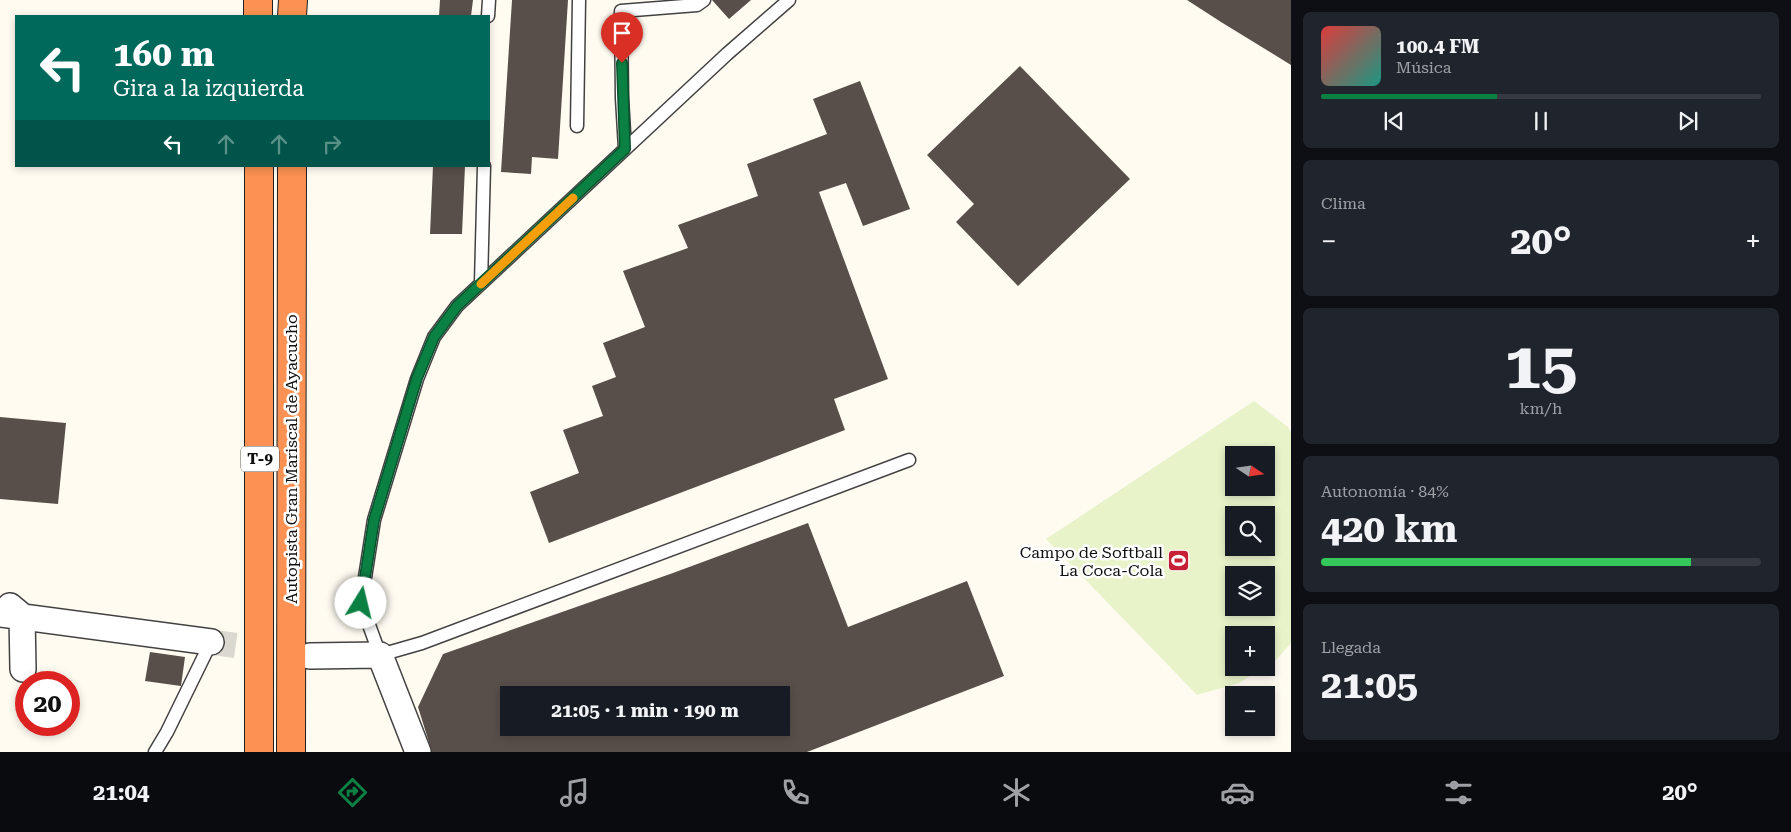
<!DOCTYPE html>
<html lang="es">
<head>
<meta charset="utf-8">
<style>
	body { margin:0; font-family:"Roboto Serif",serif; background:#20242c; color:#f1f3f6; height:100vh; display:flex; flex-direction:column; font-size:19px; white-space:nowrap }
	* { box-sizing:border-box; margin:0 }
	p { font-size:16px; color:#9ea1a6 }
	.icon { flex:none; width:28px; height:28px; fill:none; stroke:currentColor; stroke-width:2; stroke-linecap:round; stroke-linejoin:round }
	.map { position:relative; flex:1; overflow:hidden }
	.sheet { display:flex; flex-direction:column; gap:12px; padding:12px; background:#0d0f14; width:500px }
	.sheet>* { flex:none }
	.hud { position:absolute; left:15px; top:15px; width:475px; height:152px; border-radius:0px; box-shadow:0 2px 8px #0003; background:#00695c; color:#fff; overflow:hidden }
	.needle { width:32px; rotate:103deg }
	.buttons { position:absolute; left:1225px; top:446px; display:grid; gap:10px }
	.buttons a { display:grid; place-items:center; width:50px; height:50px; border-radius:0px; background:#171b24; box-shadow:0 2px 8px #0003; font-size:25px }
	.speed { position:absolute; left:15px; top:671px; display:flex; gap:10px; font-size:25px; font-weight:700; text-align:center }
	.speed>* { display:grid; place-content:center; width:65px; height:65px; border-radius:50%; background:#171b24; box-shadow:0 2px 8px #0003; line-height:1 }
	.speed .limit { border:8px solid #d22; background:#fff; color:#111 }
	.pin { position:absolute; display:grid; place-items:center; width:42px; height:42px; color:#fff; margin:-51px -21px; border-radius:50% 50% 50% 0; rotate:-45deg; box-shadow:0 0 5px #0007 }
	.pin .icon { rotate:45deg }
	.me { position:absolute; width:55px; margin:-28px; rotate:9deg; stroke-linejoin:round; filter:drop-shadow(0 0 4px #0008) }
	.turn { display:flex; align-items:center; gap:18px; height:105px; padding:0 15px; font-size:22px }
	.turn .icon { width:65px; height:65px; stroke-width:2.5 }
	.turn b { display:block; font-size:35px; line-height:42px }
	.lanes { display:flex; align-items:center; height:48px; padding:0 15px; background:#0003; justify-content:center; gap:25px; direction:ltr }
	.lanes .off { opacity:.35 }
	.big { font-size:38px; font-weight:700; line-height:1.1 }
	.sheet .widget { flex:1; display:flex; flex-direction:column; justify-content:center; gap:8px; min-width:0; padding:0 18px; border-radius:8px; background:#20242c }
	.sheet .dial { align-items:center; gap:0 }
	.dial b { font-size:65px; line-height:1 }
	.song { display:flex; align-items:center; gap:15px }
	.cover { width:60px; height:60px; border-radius:8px; background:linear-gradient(135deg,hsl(0 70% 55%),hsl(170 70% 35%)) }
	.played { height:5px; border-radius:2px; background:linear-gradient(90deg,#0b8043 40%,#363941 40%) }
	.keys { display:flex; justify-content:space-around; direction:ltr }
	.heat { display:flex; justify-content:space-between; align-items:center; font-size:28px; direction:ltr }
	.charge { height:8px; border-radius:4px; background:linear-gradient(90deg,#34c759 84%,#363941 0) }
	.trip { position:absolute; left:500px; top:686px; width:290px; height:50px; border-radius:0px; background:#171b24; box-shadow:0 2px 8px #0003; font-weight:700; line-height:50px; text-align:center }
	.tabs { display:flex; height:80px; justify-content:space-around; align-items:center; background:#090b0e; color:#9ea1a6 }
	.tabs .icon { width:35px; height:35px }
	.tabs .active { color:#0b8043 }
	.tabs b { font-size:22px; color:#f1f3f6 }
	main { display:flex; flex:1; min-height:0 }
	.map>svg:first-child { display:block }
	.pitch { fill:#e8f3ca; fill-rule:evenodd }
	.building { fill:#584f4a; fill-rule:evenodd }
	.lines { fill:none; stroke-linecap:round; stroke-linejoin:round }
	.street-tunnel { stroke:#dbd8cf; stroke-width:25; stroke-dasharray:25 12; stroke-linecap:butt }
	.lane-casing { stroke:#424242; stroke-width:15 }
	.street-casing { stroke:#424242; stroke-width:28 }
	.highway-casing { stroke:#202020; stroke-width:30 }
	.lane { stroke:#fff; stroke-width:12 }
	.street { stroke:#fff; stroke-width:25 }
	.highway { stroke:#fb9152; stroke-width:28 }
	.route-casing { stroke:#07532c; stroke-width:12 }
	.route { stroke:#0b8043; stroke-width:9 }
	.slow { stroke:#f59e0b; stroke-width:9 }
	.labels { text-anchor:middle; stroke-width:5; stroke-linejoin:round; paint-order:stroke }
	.shield { fill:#fff; stroke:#575757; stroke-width:1 }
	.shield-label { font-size:15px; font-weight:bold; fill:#0f0f0f }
	.street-label { font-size:16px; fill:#0f0f0f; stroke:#fff }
	.poi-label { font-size:16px; fill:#0f0f0f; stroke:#fff; text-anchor:end }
</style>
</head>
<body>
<main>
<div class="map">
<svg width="1291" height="752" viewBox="0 0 1291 752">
	<rect width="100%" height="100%" fill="#fffbf1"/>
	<!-- pitch -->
	<path class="pitch" d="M1254 401 1288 427 1291 432V643L1276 660 1266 666V635H1234V668H1263L1239 683 1197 695 1046 539ZM1234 455H1266V488H1234ZM1234 515H1266V548H1234ZM1234 575H1266V608H1234Z"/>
	<!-- building -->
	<path class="building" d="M440 0H473L471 16H439Z
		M512 0H568L558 159 532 157 531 174 501 172Z
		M712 0H751L729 19Z
		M1187 0H1291V65L1221 22Z
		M1020 66 1130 179 1018 286 956 222 974 204 927 155Z
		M860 81 910 209 863 226 846 183 819 192 888 379 834 399 845 430 549 543 530 492 579 473 563 430 603 416 592 386 616 377 603 343 645 327 623 271 688 248 678 225 758 196 747 164 827 134 813 99Z
		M433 166H465L462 234H430Z
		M0 417 66 423 58 504 0 499Z
		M808 523 848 627 967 581 1004 676 807 752H432L418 707 443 654 673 573ZM509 695H781V728H509Z
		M150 652 185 657 181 686 145 681Z"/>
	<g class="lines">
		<!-- street-tunnel -->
		<path class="street-tunnel" d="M211 642 310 656"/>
		<defs>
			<path id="lane" d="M789 0 727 54 457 306 434 337 417 379 374 520 361 603 380 655 422 643 909 460
				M488 16 489 0
				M577 126 579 0
				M625 149 622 98 621 11 697 5 704 0
				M481 283 484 166
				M155 752 167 732 211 642"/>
			<path id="street" d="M10 606 22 616 23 669
				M0 614 211 642
				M310 656 380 655 418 752"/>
			<path id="highway" d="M258 0V16
				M292 16 293 0
				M259 752V166
				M291 752 292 166"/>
		</defs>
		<!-- lane casing -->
		<use href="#lane" class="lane-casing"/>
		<!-- street casing -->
		<use href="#street" class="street-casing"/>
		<!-- highway casing -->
		<use href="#highway" class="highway-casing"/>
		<!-- lane -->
		<use href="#lane" class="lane"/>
		<!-- street -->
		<use href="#street" class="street"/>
		<!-- highway -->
		<use href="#highway" class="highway"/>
	</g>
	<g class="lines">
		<defs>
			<path id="route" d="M361 603 374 520 417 378 434 337 457 306 625 149 622 63"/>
		</defs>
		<!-- route casing -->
		<use href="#route" class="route-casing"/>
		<!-- route -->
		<use href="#route" class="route"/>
		<!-- slow -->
		<path class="slow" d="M481 284 573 198"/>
	</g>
	<!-- icons -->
	<defs>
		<symbol id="stadium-square" viewBox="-11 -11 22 22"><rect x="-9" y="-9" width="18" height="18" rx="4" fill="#c71f36" stroke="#fff"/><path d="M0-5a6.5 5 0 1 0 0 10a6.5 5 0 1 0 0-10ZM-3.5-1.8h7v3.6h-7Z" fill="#fff"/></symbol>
	</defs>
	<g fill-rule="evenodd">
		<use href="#stadium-square" x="1166" y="548" width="25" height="25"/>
	</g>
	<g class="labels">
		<!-- shield labels -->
		<rect class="shield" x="241" y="446.5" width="38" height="25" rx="4"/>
		<g class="shield-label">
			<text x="260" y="464">T-9</text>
		</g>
		<!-- street labels -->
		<g class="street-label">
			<text transform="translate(291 459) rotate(-90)" y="6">Autopista Gran Mariscal de Ayacucho</text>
		</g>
		<!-- poi labels -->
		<g class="poi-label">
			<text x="1163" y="558">Campo de Softball<tspan x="1163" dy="18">La Coca-Cola</tspan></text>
		</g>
	</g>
</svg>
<div class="buttons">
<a><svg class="needle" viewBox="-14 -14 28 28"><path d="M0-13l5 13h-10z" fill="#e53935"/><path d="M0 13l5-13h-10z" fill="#9ea1a6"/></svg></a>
<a><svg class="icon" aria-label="search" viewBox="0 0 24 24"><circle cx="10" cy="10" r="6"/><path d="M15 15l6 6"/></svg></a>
<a><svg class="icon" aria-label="layers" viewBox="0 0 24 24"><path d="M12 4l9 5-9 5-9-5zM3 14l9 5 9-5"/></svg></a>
<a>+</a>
<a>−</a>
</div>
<div class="speed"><div class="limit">20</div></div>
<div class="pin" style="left:622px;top:63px;background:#d93025"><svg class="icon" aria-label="arrive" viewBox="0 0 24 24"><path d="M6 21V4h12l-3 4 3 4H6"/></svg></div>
<svg class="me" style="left:361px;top:603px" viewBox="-20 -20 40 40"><circle r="19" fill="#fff"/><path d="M0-13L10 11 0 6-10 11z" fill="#0b8043"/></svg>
<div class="trip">21:05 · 1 min · 190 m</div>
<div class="hud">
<div class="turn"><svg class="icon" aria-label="left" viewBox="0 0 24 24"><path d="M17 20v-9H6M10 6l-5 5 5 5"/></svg><div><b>160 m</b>Gira a la izquierda</div></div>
<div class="lanes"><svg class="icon" aria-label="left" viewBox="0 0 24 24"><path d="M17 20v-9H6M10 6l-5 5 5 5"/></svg><svg class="icon off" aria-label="ahead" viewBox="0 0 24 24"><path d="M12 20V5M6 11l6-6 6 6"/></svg><svg class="icon off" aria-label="ahead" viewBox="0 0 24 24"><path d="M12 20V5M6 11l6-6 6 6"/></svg><svg class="icon off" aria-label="right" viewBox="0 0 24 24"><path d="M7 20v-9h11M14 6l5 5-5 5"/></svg></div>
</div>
</div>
<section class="sheet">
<div class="widget">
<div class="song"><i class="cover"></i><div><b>100.4 FM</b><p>Música</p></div></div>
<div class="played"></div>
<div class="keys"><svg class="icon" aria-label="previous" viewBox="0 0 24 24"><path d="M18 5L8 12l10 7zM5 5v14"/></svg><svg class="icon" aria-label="pause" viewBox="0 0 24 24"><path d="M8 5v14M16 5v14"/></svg><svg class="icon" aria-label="next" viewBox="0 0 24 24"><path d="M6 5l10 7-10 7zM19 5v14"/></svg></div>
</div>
<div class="widget"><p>Clima</p>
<div class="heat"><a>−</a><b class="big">20°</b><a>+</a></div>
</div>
<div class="widget dial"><b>15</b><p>km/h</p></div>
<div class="widget"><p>Autonomía · 84%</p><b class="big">420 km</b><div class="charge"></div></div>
<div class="widget"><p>Llegada</p><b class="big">21:05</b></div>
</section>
</main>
<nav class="tabs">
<b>21:04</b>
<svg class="icon active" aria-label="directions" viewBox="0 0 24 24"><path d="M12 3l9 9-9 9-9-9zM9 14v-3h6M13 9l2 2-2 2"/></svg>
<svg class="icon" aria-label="music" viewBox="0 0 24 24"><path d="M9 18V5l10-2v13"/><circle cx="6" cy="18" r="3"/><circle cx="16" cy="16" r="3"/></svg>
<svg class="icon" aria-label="phone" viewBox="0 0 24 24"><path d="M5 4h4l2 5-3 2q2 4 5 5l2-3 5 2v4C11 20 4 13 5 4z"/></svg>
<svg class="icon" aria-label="climate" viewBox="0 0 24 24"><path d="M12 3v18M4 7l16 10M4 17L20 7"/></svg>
<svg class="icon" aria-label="car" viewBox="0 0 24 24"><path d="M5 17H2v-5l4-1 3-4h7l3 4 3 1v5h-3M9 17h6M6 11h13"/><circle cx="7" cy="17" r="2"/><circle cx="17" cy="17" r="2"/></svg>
<svg class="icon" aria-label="filters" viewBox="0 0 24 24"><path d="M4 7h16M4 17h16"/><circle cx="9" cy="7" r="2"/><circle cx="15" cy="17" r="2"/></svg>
<b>20°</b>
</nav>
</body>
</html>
